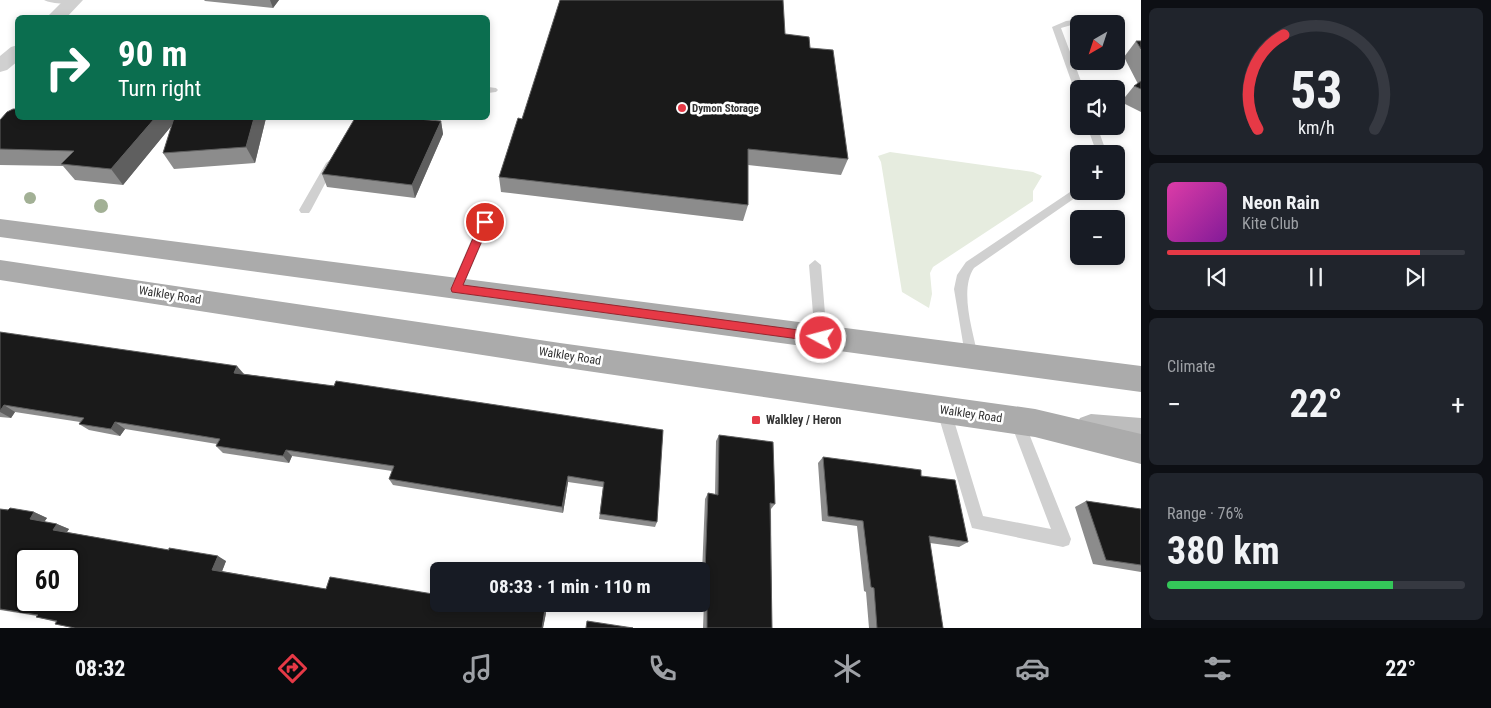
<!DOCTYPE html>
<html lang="en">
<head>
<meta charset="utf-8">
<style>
	body { margin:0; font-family:"Roboto Condensed",sans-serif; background:#20242c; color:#f1f3f6; height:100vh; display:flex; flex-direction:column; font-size:19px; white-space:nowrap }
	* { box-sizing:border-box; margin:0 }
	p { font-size:16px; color:#9ea1a6 }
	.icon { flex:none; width:28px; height:28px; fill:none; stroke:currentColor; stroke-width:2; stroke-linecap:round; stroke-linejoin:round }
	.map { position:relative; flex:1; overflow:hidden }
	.panel { display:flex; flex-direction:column; gap:8px; padding:8px; background:#0d0f14; width:350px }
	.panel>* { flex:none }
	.top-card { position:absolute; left:15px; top:15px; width:475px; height:105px; border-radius:8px; box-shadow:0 2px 8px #0003; background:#0b6e4f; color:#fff; overflow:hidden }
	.needle { width:32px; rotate:219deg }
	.controls { position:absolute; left:1070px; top:15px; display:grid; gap:10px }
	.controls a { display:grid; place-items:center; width:55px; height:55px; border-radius:8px; background:#171b24; box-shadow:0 2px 8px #0003; font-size:25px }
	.speed { position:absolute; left:15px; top:548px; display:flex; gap:10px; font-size:25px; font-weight:700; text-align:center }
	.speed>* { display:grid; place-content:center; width:65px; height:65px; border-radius:50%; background:#171b24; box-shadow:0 2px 8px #0003; line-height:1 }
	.speed .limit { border:2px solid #111; border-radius:8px; background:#fff; color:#111 }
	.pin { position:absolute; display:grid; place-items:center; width:42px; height:42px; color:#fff; margin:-21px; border:2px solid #fff; border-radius:50%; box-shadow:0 1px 5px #0007 }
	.me { position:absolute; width:55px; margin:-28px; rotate:277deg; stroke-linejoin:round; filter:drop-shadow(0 0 4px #0008) }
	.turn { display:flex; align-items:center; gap:18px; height:105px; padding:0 20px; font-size:22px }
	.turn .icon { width:65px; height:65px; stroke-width:2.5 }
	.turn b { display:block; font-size:35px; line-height:42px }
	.big { font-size:38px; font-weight:700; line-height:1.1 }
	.panel .card { flex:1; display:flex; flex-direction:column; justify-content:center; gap:8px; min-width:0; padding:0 18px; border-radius:8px; background:#20242c }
	.panel .dial { align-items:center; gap:0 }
	.dial svg { height:130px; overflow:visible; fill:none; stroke:#363941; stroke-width:7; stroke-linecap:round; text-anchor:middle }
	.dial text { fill:#f1f3f6; stroke:none }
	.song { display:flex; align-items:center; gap:15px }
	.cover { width:60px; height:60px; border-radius:8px; background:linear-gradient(135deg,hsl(320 70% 55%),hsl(290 70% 35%)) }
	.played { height:5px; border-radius:2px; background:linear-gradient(90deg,#e63946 85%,#363941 85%) }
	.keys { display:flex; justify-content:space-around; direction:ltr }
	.heat { display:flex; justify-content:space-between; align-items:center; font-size:28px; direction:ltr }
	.charge { height:8px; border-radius:4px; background:linear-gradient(90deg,#34c759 76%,#363941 0) }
	.trip { position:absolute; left:430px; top:562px; width:280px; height:50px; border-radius:8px; background:#171b24; box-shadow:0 2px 8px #0003; font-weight:700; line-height:50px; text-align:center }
	.tabs { display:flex; height:80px; justify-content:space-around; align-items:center; background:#090b0e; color:#9ea1a6 }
	.tabs .icon { width:35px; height:35px }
	.tabs .selected { color:#e63946 }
	.tabs b { font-size:22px; color:#f1f3f6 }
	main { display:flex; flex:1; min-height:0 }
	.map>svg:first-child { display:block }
	.green { fill:#e6ecdf }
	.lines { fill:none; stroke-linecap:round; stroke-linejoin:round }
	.service { fill:#d0d0d0; fill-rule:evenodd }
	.tertiary { fill:#d0d0d0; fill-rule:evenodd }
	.secondary { fill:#bdbdbd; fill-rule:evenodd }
	.primary { fill:#ababab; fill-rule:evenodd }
	.tree { fill:#a2b095 }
	.wall { fill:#8c8c8c }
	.shaded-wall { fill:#5f5f5f }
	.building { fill:#1a1a1a; stroke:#5f5f5f; fill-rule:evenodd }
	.route { fill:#e63946; stroke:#96252e }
	.poi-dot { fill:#e63946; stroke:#fff; stroke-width:2 }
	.labels { text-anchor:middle; stroke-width:5; stroke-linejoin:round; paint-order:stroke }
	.far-poi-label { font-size:11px; font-weight:bold; fill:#333; stroke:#fff; text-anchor:start }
	.street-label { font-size:12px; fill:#333; stroke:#fff }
	.poi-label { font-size:12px; font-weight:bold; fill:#333; stroke:#fff; text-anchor:start }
</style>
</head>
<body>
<main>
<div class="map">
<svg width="1141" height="628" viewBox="0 0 1141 628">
	<rect width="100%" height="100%" fill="#fff"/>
	<!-- green -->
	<path class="green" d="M890 152 1033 172 1042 176 1033 191V201L933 267 930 273 932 294 929 308 902 292 881 162 878 156Z"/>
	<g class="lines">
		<!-- service -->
		<path class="service" d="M44 0H76L77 1C70 5 51 4 44 0Z
			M1082 19 1109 20 1113 23 1075 24 1061 28 1084 89H1079V92L1074 89 1052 27 1066 21Z
			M488 87 496 88 498 90 496 92 488 93Z
			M1087 126H1097L1107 154H1097Z
			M331 159 336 163 311 210 309 213H301L299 210 326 163Z
			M1076 188H1079V191H1085L974 268C959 290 973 331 978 357L976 361 971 363 966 361 954 289 957 275 966 262Z
			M485 218 491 222 462 289 460 292H452L450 289 479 222Z
			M815 260 821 265 827 338 826 342 821 343 816 342 815 338 809 265Z
			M944 405 949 407 951 411 983 516 1051 529 1010 421 1012 416 1017 415 1022 416 1071 539 1069 545 1063 547 972 528 937 411 939 407Z"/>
		<!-- tertiary -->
		<path class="tertiary" d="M64 0H83L66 18H46Z
			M18 45V61L7 70 0 72V56L11 47Z"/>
		<!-- secondary -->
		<path class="secondary" d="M1091 414 1141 418V446L1091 442 1080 438 1075 428 1080 418Z"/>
		<!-- primary -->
		<path class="primary" d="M0 219 1141 366V392L0 237Z
			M0 260 560 343 1035 409 1141 434V464L1035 437 560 367 0 280Z"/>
	</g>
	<!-- trees -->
	<g class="tree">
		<circle cx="30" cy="198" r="6"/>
		<circle cx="101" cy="206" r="7"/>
	</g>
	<!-- wall -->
	<path class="wall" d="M204 0H279L273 8 205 1Z
		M785 34 810 48 848 159 841 175 748 165V205L743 221 501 192 499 177Z
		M1136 41H1141V112L1121 102 1134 86 1138 84 1124 57Z
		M266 118 255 163 174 169 163 153 172 125 123 185 75 180 63 166 0 165V120Z
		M441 121 443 134 415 198 327 187 322 174Z
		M0 332 244 374 663 430 657 522 655 527 599 519 603 487 568 482 563 513 393 485 389 479 392 471 292 456 289 463 223 453 216 446 217 444 125 429 120 436 89 430 79 424 80 422 15 412 11 418 0 417Z
		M719 435 775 504 771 509 772 628H703L704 602 701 601V598L705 499 708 493 715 494 716 441Z
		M823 457 921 476 968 542 959 547 930 543 943 628H869L866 592 864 591 857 526 822 521 818 463Z
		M1086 501 1141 509V572L1093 564 1075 507Z
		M0 509 34 512 47 518 44 522 57 524 69 529 67 532 226 561 222 571 326 589 439 604 545 609 546 613 543 628H72L68 627 55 624 56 622 36 617 37 616 0 610Z"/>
	<!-- shaded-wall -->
	<path class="shaded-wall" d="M270 0H279L273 8Z
		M155 118H178L123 185 111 169Z
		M254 118H266L255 163 246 147Z
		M441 121 443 134 415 198 412 185Z
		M237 366 244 374 240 381 234 373Z
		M4 405 15 412 11 418 0 412V411Z
		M115 422 125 429 120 436 111 429Z
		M286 450 292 456 289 463 283 456Z
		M568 476V482L563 513 562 507Z
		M34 512 47 518 42 525 30 519Z
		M57 524 69 529 65 535 53 530Z
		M218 556 226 561 221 574 212 570Z
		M545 609 546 613 543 628H542Z"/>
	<!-- building -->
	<path class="building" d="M560 0H783L785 34 809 37 810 48 833 50 848 159 748 149V205L499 177 518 118 522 119Z
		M1136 41H1141V49Z
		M1141 81V89L1134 86Z
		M13 109H18V118H155L111 169 61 164 74 151 0 149V120L7 112Z
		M174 118H254L246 147 163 153Z
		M355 118H406L441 121 412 185 322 174Z
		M0 332 237 366 234 373 334 386 336 381 663 430 657 522 600 514 604 482 568 476 562 507 389 479 394 466 286 450 283 456 216 446 220 439 115 422 111 429 79 424 84 418 4 405 0 411Z
		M719 435 773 442 775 504 770 503 772 628H707V598L704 597 708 493 718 495Z
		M823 457 921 470V476L955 480 968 542 929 536 943 628H877L874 588 871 587 863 521 828 516Z
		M1086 501 1141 509V565L1106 560Z
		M10 508 34 512 30 519 57 524 53 530 169 550V548L218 556 212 570 326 589 330 577 439 595V604H512L545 609 542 628H75L55 624 57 621 36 617 38 615 0 609V509L8 510ZM26 559H69V601H26Z
		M587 621 633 628H586Z"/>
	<!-- route -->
	<path class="route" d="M485 218 490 222 463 285 821 333 826 334 827 338 826 341 821 342 452 292 451 289 480 222Z"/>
	<!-- markers -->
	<g class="poi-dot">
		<circle cx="682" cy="108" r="5"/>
		<rect x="751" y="415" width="10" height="10" rx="2.5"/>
	</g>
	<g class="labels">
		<!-- far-poi labels -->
		<g class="far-poi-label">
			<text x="692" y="112">Dymon Storage</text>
		</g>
		<!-- street labels -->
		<g class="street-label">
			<text transform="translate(170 295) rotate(9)" y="4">Walkley Road</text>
			<text transform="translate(570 356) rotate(9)" y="4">Walkley Road</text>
			<text transform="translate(971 414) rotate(8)" y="4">Walkley Road</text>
		</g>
		<!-- poi labels -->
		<g class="poi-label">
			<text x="766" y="424">Walkley / Heron</text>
		</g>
	</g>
</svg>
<div class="controls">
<a><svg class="needle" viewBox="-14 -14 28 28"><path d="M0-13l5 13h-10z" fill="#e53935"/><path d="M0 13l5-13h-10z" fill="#9ea1a6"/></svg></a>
<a><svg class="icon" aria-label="sound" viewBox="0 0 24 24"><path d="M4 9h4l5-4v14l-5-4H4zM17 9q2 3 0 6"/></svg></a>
<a>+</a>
<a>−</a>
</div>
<div class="speed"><div class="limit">60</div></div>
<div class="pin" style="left:485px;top:222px;background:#d93025"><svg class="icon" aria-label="arrive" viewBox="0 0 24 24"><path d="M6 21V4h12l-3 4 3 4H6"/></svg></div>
<svg class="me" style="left:821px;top:338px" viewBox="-20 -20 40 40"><circle r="17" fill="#e63946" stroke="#fff" stroke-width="3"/><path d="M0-11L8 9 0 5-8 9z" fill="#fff"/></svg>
<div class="trip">08:33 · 1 min · 110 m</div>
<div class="top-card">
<div class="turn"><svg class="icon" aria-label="right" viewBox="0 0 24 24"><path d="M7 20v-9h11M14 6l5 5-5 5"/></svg><div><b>90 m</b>Turn right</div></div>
</div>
</div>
<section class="panel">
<div class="card dial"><svg viewBox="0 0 100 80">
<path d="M14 69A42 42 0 1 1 86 69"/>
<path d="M14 69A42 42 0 0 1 30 11" stroke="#e63946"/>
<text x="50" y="56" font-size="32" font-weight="700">53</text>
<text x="50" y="72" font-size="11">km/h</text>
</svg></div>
<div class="card">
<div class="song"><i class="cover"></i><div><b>Neon Rain</b><p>Kite Club</p></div></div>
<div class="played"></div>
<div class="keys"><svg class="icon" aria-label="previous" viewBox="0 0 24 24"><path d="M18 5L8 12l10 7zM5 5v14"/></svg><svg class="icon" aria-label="pause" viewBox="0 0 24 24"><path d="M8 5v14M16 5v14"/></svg><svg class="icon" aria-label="next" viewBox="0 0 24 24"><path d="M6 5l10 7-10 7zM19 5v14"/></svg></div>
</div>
<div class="card"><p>Climate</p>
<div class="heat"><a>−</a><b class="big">22°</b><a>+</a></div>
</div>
<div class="card"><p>Range · 76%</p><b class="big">380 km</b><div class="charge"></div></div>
</section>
</main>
<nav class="tabs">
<b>08:32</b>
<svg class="icon selected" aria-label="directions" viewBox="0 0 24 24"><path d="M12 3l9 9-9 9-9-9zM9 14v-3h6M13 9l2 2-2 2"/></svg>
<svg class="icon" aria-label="music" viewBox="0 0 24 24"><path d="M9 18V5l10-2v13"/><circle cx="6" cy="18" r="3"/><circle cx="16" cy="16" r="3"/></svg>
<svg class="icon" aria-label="phone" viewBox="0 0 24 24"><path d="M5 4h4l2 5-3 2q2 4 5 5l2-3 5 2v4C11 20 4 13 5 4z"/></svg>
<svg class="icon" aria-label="climate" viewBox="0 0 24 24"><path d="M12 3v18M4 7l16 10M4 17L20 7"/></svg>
<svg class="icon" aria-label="car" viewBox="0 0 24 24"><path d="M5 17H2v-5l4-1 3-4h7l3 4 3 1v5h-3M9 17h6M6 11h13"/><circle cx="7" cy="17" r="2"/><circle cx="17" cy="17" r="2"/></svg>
<svg class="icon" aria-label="filters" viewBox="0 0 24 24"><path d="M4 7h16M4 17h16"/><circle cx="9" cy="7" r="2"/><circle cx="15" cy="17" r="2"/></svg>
<b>22°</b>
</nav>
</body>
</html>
